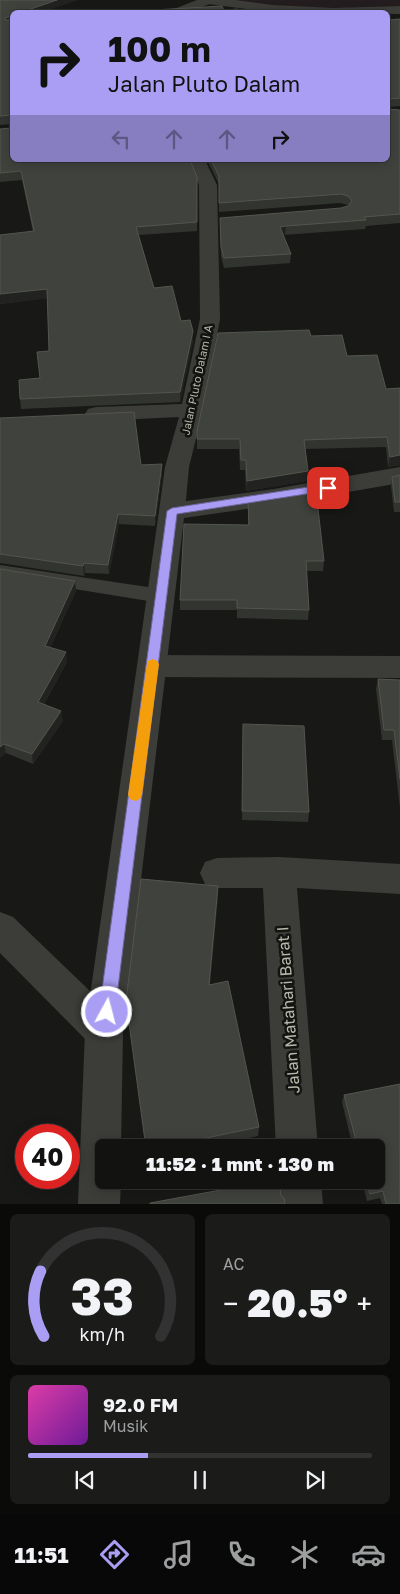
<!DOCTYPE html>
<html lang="id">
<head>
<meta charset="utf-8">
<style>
	body { margin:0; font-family:"Golos Text",sans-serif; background:#1b1c1a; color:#f1f3f6; height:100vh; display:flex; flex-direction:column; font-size:19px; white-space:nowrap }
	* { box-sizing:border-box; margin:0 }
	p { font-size:16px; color:#9c9e9f }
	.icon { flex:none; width:28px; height:28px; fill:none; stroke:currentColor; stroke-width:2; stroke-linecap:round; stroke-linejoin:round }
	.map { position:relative; height:1204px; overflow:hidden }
	.sheet { display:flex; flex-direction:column; gap:10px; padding:10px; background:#0a0a09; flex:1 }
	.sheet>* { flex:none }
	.hud { position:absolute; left:10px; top:10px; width:380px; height:152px; border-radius:8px; box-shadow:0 2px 12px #0003,0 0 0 1px #313231; background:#a99ef3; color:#111; overflow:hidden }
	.speed { position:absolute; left:15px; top:1124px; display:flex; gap:10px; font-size:25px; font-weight:700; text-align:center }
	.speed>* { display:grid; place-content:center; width:65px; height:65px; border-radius:50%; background:#121311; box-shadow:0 2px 12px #0003,0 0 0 1px #313231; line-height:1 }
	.speed .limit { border:8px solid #d22; background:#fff; color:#111 }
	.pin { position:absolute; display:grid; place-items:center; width:42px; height:42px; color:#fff; margin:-21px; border-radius:10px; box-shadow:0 2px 8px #0006 }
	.me { position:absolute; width:55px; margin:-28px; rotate:7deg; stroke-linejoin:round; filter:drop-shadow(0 0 4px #0008) }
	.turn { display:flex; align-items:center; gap:18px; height:105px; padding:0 15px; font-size:22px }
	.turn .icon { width:65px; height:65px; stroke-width:2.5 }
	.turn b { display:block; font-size:35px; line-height:42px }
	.lanes { display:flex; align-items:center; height:48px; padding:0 15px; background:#0003; justify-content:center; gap:25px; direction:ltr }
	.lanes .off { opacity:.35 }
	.big { font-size:38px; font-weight:800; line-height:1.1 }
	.sheet .widget { flex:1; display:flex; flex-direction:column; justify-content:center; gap:8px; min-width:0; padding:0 18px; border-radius:8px; background:#1b1c1a }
	.sheet .dial { align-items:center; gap:0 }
	.dial svg { height:130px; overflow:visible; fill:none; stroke:#313231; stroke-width:7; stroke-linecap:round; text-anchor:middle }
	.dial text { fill:#f1f3f6; stroke:none }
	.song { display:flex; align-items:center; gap:15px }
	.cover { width:60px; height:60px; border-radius:8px; background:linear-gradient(135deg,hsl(320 70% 55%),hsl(280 70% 35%)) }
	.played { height:5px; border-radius:2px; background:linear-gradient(90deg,#a99ef3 35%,#313231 35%) }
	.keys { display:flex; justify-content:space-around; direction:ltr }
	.heat { display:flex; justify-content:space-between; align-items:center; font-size:28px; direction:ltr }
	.sheet .tiles { flex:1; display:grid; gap:10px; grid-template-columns:1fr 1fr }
	.widget:last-child { grid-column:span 2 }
	.trip { position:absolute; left:95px; top:1139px; width:290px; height:50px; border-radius:8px; background:#121311; box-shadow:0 2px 12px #0003,0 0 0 1px #313231; font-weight:800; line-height:50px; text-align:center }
	.menu { display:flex; height:80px; justify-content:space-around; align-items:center; background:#070807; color:#9c9e9f }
	.menu .icon { width:35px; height:35px }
	.menu .current { color:#a99ef3 }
	.menu b { font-size:22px; color:#f1f3f6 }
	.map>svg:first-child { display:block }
	.green { fill:#231d1f }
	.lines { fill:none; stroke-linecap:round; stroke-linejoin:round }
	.service { fill:#3c3d38; fill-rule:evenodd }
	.minor { fill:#3c3d38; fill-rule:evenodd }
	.tertiary { fill:#3c3d38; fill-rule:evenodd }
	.wall { fill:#323430 }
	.shaded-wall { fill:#222321 }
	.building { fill:#40423d; stroke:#53554e }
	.route { fill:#a99ef3; stroke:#6e679e }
	.slow { fill:#f59e0b }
	.labels { text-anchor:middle; stroke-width:5; stroke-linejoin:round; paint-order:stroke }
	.far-street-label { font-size:11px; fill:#b6b8a9; stroke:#131412 }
	.near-street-label { font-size:16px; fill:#b6b8a9; stroke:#131412 }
</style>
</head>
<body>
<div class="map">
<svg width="400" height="1204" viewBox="0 0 400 1204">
	<rect width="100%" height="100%" fill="#181917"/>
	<!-- green -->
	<path class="green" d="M217 0H400V6L325 10Z"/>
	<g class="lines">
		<!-- service -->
		<path class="service" d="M0 565 161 589 168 591 170 596 168 601 161 603 0 577Z"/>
		<!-- minor -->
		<path class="minor" d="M197 0H214L212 3 189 12H173L174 9Z
			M189 160H205L217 185 220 319 203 410 189 467 185 511 181 517 172 519 163 517 159 511 165 467 179 417 96 421 88 419 85 414 88 409 96 407 182 404 200 319 199 185Z
			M152 655 400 656V678L152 677 142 674 137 666 142 658Z
			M279 857 400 864V894L297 888 318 1148H276L263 888H217L205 884 200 873 205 862 217 858Z
			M0 912 13 917 118 1018 123 1031 118 1044 104 1050 90 1044 0 953Z
			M279 1180H321L323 1204H281Z"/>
		<!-- tertiary -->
		<path class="tertiary" d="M202 0H235L272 5 333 8 400 6V14L270 12 208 4Z
			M400 467V483L274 505 184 518 123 1031 121 1148H104V1180H121L120 1204H78L85 1031 159 511 163 505 172 503 274 489Z"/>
	</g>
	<!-- wall -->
	<path class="wall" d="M0 0 12 12 197 177V231L139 235 154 288 181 321 193 331V341L180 402 21 409 20 399 40 378 49 351 47 298 0 304V235L33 232 22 180 0 182V129L12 128V124L0 125Z
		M400 19V106L388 107V109L400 110V223L366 226 365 229 283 235 291 254 290 263 224 268 221 256 220 218 341 208 348 206V205L340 203 219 212V184L207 160H388V20Z
		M311 336 347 356 386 389 400 388V465L388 467 386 447 305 449 307 481 246 491 245 470H240L239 449H197V431Z
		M0 418 141 465 162 473 155 526 119 524 109 574 85 573 84 576 0 563Z
		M400 475V512H394L391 487 392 477Z
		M312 500 324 561 323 571H306L309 610 308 620 237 618V610H180V600L248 525V501Z
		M0 569 75 581 76 591 50 648 67 662 44 704 63 721 33 764 6 753 0 758Z
		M378 679 400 680V808L392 740H382L376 689Z
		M243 724 309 812 308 822 242 820Z
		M218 896 210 984 259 1127 258 1136 200 1148H146Z
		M400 1084V1204H382L380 1198 367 1201 362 1180H376V1148H353L342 1102 344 1095Z"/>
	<!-- shaded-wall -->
	<path class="shaded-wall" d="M57 0H78L43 12H22Z
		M12 16V24L6 26 5 18Z
		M286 226 285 235 279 236 280 227Z
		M47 289 48 298 0 304V294Z
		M193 331V341L180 402V392Z
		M400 455V465L388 467 390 457Z
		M162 464V473L155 526V516Z
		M308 471 307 481 246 491 247 481Z
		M118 514 119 524 109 574 108 565Z
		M84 563 85 573 84 576 83 566Z
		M75 581 76 591 46 656 45 646Z
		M66 652 67 662 39 712 38 702Z
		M61 711 63 721 33 764 32 754Z
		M4 744 6 753 0 758V747Z
		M218 886V896L209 995V985Z"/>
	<!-- building -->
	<path class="building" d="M0 0H57L22 12H12V16L5 18 6 20H12V160H190L197 177V222L136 227 154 288 172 286 181 321 190 320 193 331 180 392 20 399 19 380 40 378 37 352 49 351 47 289 0 294V235L34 231 21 171 0 173V129L12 128V115L0 116Z
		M222 6 224 10 238 9 241 12H119Z
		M400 19V98L388 99V109L400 110V214L364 217 366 220 286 226 280 227 291 254 224 258 221 247 220 218 341 208 348 206 352 201 348 196 341 194 219 203V176L211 160H388V20Z
		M309 330 311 336 342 335 347 356 377 355 386 389 400 388V455L390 457 387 437 304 440 308 471 247 481 246 460H241L240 439H197V431L218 333Z
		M134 412 141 465 162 464 155 516 118 514 108 565 84 563 83 566 0 554V418Z
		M400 475V502H395L392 477Z
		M311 491 312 500H317L324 561H306L309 610 237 608V600H180L184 524 249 525 248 501Z
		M0 569 75 581 45 646 66 652 38 702 61 711 32 754 4 744 0 747Z
		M378 679 400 680V779L394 730H384Z
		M243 724 304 726 309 812 242 811Z
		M141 879 218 886 209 985 228 981 259 1127 158 1148H146L126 1001Z
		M400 1084V1204H386L383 1191 370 1194 366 1180H376V1148H358L344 1095Z
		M275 1180H279L281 1196 284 1198 285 1204H150V1203Z"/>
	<!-- route -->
	<path class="route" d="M328 484 332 485V490L177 514 115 1012 112 1017 107 1020 101 1017 99 1012 167 511 172 508Z"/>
	<!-- slow -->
	<path class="slow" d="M153 659 157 661 159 664 142 795 140 799 135 801 130 799 128 795 147 664 148 661Z"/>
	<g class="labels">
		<!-- far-street labels -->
		<g class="far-street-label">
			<text transform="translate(197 380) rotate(-78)" y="4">Jalan Pluto Dalam I A</text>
		</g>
		<!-- near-street labels -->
		<g class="near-street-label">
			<text transform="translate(288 1010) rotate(-94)" y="6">Jalan Matahari Barat I</text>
		</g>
	</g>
</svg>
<div class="speed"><div class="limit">40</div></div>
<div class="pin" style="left:328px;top:488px;background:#d93025"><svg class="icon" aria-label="arrive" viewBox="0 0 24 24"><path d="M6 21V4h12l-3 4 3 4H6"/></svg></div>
<svg class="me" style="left:107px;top:1012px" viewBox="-20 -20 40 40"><circle r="17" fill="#a99ef3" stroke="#fff" stroke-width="3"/><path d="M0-11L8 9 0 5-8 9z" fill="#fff"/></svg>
<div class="trip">11:52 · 1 mnt · 130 m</div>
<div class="hud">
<div class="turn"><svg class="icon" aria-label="right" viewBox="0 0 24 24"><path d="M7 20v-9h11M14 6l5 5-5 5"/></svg><div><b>100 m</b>Jalan Pluto Dalam</div></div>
<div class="lanes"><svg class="icon off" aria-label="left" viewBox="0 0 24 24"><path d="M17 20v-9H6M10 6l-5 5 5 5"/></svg><svg class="icon off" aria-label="ahead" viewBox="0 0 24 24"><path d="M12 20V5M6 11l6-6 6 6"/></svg><svg class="icon off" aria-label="ahead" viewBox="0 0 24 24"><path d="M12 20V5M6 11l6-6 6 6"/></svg><svg class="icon" aria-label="right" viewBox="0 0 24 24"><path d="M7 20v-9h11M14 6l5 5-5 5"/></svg></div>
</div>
</div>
<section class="sheet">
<div class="tiles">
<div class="widget dial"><svg viewBox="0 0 100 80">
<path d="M14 69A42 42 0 1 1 86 69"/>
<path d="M14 69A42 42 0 0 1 12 29" stroke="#a99ef3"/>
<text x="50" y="56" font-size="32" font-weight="700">33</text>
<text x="50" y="72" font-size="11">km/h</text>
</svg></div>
<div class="widget"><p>AC</p>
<div class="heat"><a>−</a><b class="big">20.5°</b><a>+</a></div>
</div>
<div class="widget">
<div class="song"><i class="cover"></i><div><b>92.0 FM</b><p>Musik</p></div></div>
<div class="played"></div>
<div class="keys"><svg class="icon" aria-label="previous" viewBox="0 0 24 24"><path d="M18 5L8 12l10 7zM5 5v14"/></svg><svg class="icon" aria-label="pause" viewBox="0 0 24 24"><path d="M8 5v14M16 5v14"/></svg><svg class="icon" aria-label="next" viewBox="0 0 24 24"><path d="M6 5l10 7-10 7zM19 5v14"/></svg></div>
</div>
</div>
</section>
<nav class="menu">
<b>11:51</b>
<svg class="icon current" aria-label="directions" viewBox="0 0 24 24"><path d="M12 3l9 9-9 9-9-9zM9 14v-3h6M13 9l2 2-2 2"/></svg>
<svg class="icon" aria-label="music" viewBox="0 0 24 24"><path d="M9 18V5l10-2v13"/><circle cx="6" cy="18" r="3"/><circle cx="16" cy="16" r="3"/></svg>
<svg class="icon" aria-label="phone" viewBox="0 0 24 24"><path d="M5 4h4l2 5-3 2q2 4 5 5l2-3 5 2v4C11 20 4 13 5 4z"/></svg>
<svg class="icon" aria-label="climate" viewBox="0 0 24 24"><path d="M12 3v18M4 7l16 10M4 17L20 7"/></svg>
<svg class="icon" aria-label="car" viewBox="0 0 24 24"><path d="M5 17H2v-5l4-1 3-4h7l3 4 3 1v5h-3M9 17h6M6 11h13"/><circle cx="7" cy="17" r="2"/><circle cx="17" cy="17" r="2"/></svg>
</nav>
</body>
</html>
